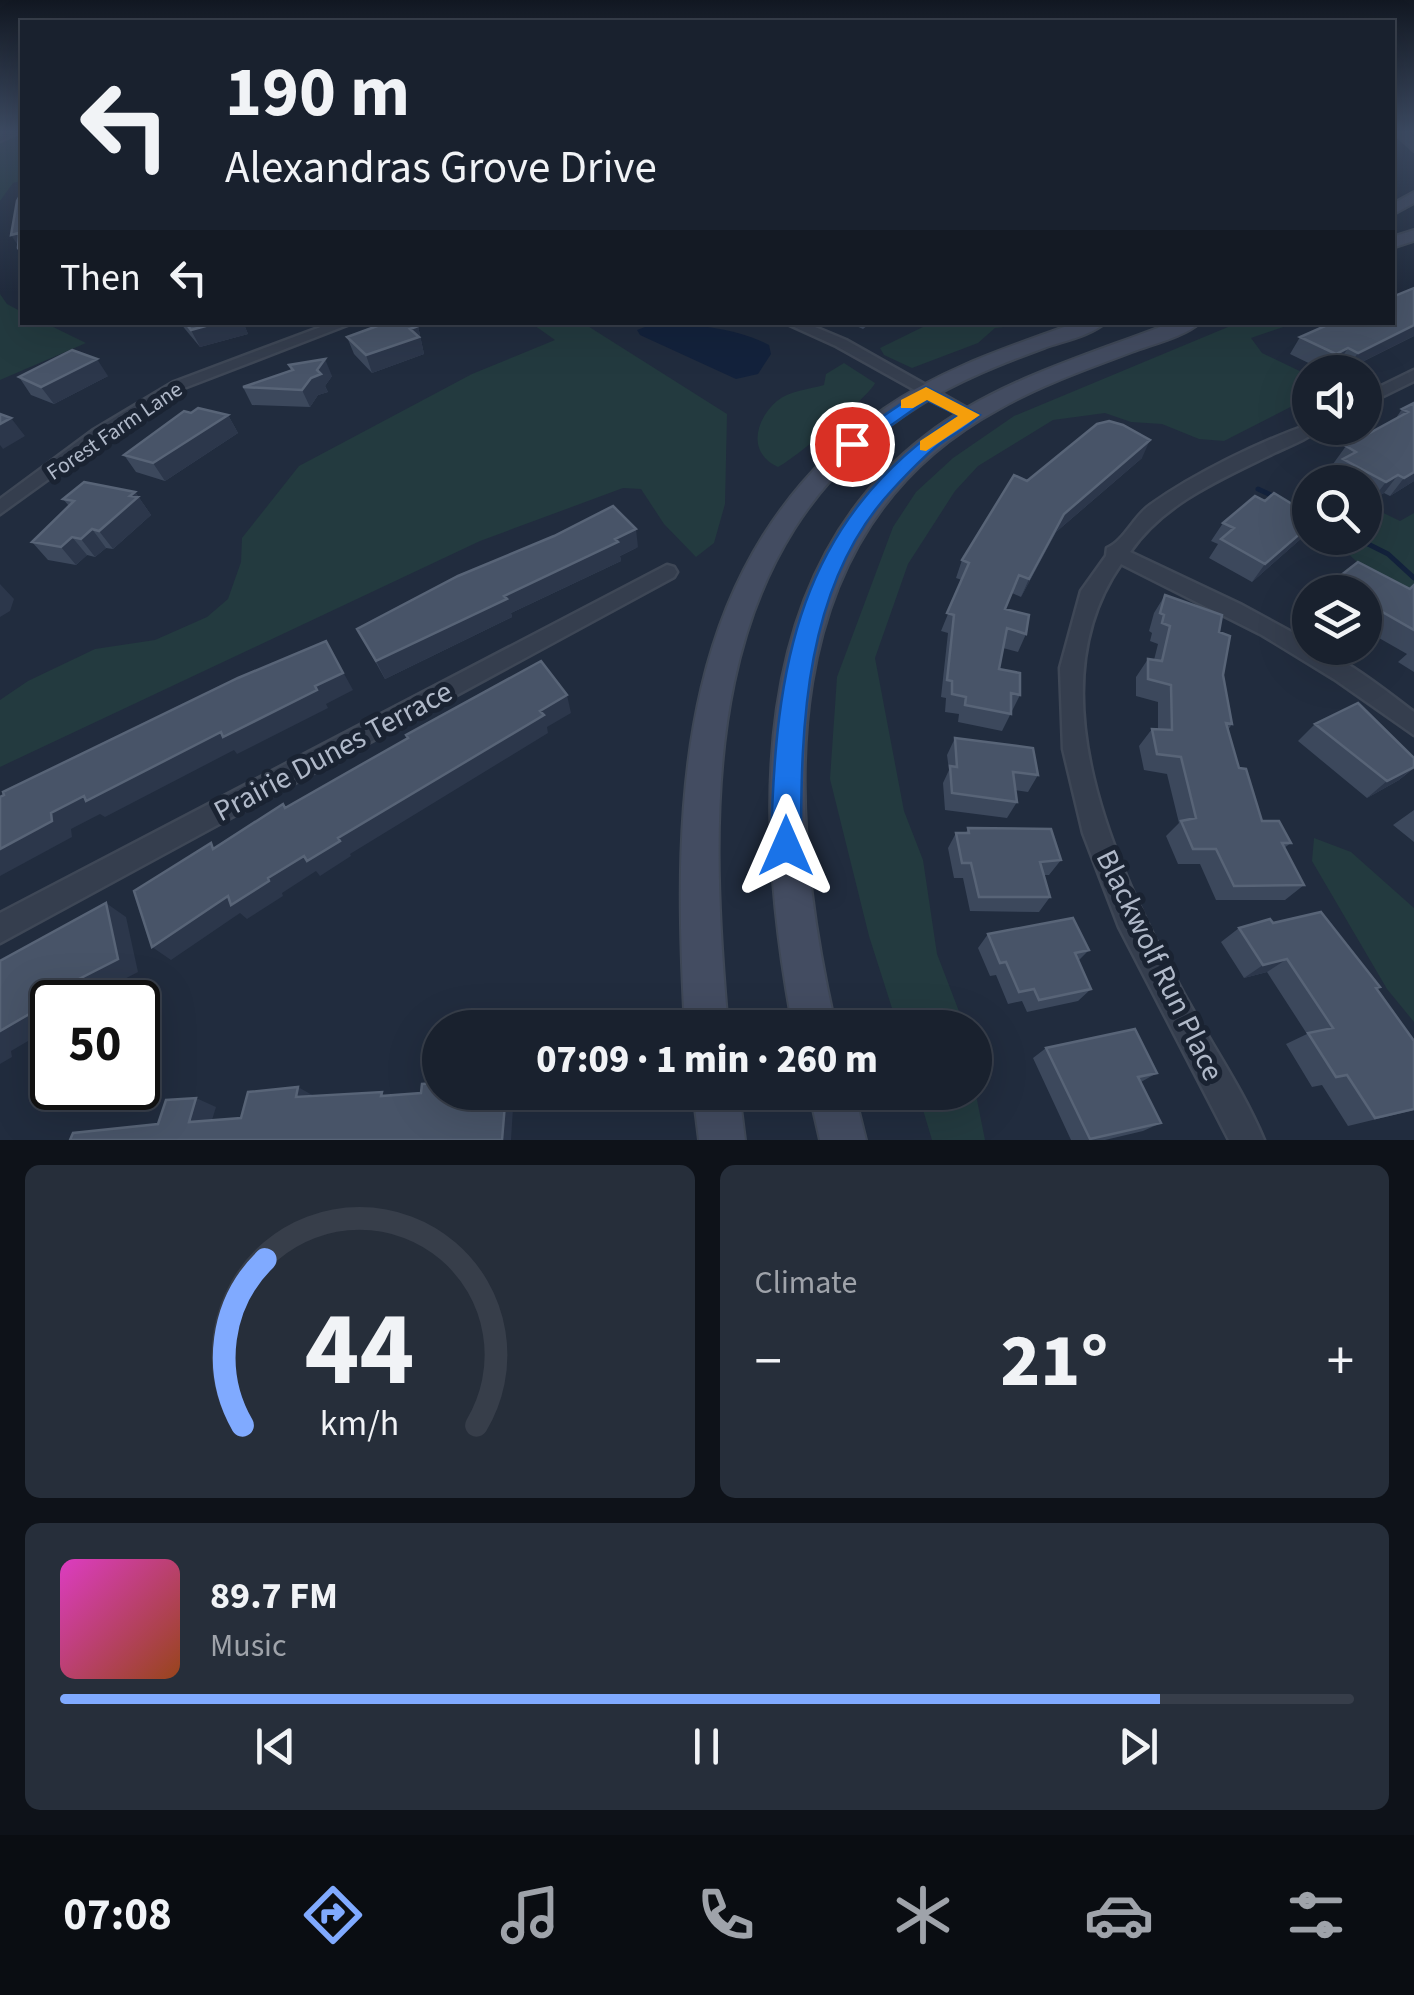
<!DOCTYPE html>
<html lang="en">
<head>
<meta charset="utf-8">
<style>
	body { margin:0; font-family:"Source Sans 3",sans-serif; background:#262e3a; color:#f1f3f6; height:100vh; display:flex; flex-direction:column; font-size:38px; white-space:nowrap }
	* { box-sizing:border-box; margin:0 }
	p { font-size:32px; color:#9fa3aa }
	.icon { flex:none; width:55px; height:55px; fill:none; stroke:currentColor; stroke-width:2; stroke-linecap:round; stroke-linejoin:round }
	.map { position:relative; height:1140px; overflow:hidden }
	.sheet { display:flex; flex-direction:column; gap:25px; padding:25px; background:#0e1219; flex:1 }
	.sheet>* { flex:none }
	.banner { position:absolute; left:20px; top:20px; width:1375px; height:305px; border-radius:0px; box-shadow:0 10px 40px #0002,0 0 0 2px #373e4a; background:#19212e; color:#f1f3f6; overflow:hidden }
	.controls { position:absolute; left:1292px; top:355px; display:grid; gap:20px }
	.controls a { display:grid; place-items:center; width:90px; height:90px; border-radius:50%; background:#19212e; box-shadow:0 10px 40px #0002,0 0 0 2px #373e4a; font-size:50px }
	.speed { position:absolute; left:30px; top:980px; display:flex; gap:20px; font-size:50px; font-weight:700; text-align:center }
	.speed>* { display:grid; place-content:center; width:130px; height:130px; border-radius:50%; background:#19212e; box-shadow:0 10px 40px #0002,0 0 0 2px #373e4a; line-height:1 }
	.speed .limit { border:5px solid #111; border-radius:15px; background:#fff; color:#111 }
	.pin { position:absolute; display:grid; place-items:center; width:85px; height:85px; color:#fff; margin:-42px; border:5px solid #fff; border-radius:50%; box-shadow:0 2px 10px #0007 }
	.me { position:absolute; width:110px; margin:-55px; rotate:0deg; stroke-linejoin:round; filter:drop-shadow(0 0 8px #0008) }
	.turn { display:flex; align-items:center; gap:35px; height:210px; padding:0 40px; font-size:45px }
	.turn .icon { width:130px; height:130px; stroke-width:2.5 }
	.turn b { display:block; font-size:70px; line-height:85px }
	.then { display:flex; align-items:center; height:95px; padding:0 40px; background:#0003; gap:20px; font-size:38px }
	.big { font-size:75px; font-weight:800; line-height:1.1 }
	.sheet .tile { flex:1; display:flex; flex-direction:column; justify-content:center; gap:15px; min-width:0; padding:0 35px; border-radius:15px; background:#262e3a }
	.sheet .dial { align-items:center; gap:0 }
	.dial svg { height:260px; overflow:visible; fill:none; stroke:#373e4a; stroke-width:7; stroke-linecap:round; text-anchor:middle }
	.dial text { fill:#f1f3f6; stroke:none }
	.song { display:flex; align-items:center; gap:30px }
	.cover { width:120px; height:120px; border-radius:15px; background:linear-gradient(135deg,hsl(310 70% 55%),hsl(20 70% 35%)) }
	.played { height:10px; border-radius:5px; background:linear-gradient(90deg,#80aaff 85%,#373e4a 85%) }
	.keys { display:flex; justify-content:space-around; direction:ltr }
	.heat { display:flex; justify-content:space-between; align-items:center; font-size:55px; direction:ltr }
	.sheet .tiles { flex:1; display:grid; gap:25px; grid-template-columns:1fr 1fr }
	.tile:last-child { grid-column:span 2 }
	.trip { position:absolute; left:422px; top:1010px; width:570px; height:100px; border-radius:50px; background:#19212e; box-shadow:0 10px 40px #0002,0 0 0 2px #373e4a; font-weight:800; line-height:100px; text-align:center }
	.menu { display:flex; height:160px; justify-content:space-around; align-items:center; background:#0a0d12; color:#9fa3aa }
	.menu .icon { width:70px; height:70px }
	.menu .current { color:#80aaff }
	.menu b { font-size:45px; color:#f1f3f6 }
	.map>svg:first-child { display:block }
	.green { fill:#233a3f }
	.water { fill:#13223c }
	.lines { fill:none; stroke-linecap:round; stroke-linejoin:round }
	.stream { stroke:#13223c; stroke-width:5 }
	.street-casing { stroke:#3e4756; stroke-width:5 }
	.secondary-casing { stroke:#3e4756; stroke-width:4 }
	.street { fill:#353e4e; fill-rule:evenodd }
	.secondary { fill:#434c61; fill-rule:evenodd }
	.wall { fill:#3c485c }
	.shaded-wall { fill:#2c374b }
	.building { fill:#485468; stroke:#586477; stroke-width:2.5 }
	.route { fill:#1a73e8; stroke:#114b97; stroke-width:2.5 }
	.slow { fill:#f59e0b }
	.labels { text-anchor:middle; stroke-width:10; stroke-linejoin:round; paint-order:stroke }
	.far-street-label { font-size:22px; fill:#b0b9c9; stroke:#1a2332 }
	.near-street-label { font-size:30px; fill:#b0b9c9; stroke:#1a2332 }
</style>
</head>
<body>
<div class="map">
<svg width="1414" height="1140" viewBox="0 0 1414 1140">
	<rect width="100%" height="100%" fill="#212c3e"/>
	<!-- green -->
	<path class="green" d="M22 132V181L13 183 0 201V141Z
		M0 294 7 304 22 312V322L45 323 86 343 0 380Z
		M933 322H1043V323L995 328 978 343 912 368 884 355 880 348Z
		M1240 322 1295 323 1251 338 1262 353 1310 376V397L1224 441 1199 439 1162 424 1131 422 1105 413 1053 420 978 466 955 491 908 564 875 658 904 811 923 860 937 954 965 1027H898L869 936 830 779 837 677 893 527 916 492 953 458 1014 416Z
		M531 323H583L727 414 725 504 714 543 696 557 664 524 641 489 623 488 480 541 0 767V700L28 681 95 649 155 640 207 617 228 599 241 562 242 538 299 466 472 374 555 340Z
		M844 363 875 383C869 397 793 460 778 467 747 453 755 420 777 401 789 391 810 389 824 385L826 374Z
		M1365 504 1400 521 1414 513V594L1368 572 1331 538H1365Z
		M1314 838 1351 852 1414 908V1022L1387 989 1312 861Z
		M975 1090 985 1140H932L918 1093Z"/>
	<!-- water -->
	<path class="water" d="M653 324C691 324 735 327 769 345L771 354 758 374 736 379 640 335 637 330Z"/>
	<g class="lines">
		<!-- stream -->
		<path class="stream" d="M1258 489 1275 497
			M1291 504 1310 513
			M1356 538 1388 554 1414 578"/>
		<defs>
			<path id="street" d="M6 132H19L0 141V135Z
				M334 322H355L184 388 104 439 0 514V499L92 431 174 382Z
				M783 322H803L846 340 979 415 971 420 965 418 836 346Z
				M1414 370V381L1365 405V394Z
				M1310 424V428H1320C1307 440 1288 446 1272 454 1219 480 1164 503 1130 552L1240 604 1310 642V648C1333 648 1393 696 1414 712V735L1334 679 1262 635 1121 564C1033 690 1116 867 1180 987 1207 1038 1242 1087 1264 1140H1229L1119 927 1083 833 1063 749 1060 668 1081 591 1106 556 1107 548C1124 541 1134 516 1150 505 1195 473 1259 442 1310 424Z
				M667 565 674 567 677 572 674 577 0 943V913Z"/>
			<path id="secondary" d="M1393 132H1406L1414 140V151Z
				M1414 192V203L1392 215V204Z
				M1414 230V241L1392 248V237Z
				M1078 322H1106C1091 336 1063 341 1044 348 1001 364 958 381 920 405 700 543 708 800 728 1028H685C672 797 676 557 884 409 942 368 1012 346 1078 322Z
				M1173 322H1201C1184 337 1153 344 1132 352 1087 369 1041 385 999 409 768 534 786 808 836 1028H793C755 826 744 575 925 436 997 380 1089 355 1173 322Z
				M693 1092H739L745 1140H699Z
				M809 1092H854L866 1140H820Z"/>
		</defs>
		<!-- street casing -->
		<use href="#street" class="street-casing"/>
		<!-- secondary casing -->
		<use href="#secondary" class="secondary-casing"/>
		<!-- street -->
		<use href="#street" class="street"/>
		<!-- secondary -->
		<use href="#secondary" class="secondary"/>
	</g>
	<!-- wall -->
	<path class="wall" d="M1414 288V336L1346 370 1337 365 1325 371 1290 354 1300 337Z
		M177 322H243L248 334 200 347 180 323Z
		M375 322H413L418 326 424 354 372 373 354 354 347 337 376 327Z
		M847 322H872L863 329Z
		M289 365 332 376 325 386 328 392 318 395 310 407 252 405 243 387 291 370Z
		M108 376 54 404 31 395 19 377Z
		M1414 403V481L1390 496 1384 493 1372 500 1365 496V482H1341L1330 477 1337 467 1333 464 1346 446 1394 421 1402 409Z
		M191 413 228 415 238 433 165 481 136 472 124 455Z
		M1142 458 1056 532 1021 597 1012 593 1005 609 1026 634 1018 652 1003 648 999 669 1020 695 1002 731 958 722 959 714 945 712 946 698 941 697 948 633 941 631 962 580 956 578 962 560 1027 481Z
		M135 492 151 515 113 549 106 548 95 557 87 555 76 565 48 560 32 542 69 506 63 499Z
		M1223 523 1303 537 1252 582 1209 558 1218 544 1211 541Z
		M638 547 620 556 621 561 511 613 512 617 385 679 357 629Z
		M1331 583 1410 589 1414 585V672L1398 662 1407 654 1365 630V592H1324Z
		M1165 595 1219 632 1223 675 1232 724 1228 730 1239 768 1262 821 1291 843 1284 848 1304 885 1285 900H1216L1200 864H1178L1166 836 1179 823 1167 774 1144 770 1139 746 1152 729 1158 730V702L1136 696V677L1148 659 1154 660 1158 644 1150 641 1152 633 1149 631 1154 613Z
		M1315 724 1414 758V768L1399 780 1367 798 1298 741Z
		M955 738 1038 775 1028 792 1015 790 1017 802 1007 818 945 810 943 783 949 770 947 755Z
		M1414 810V842L1393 825Z
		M968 828 1061 860 1049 875H1044L1050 897 1039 912 970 911 963 878H954L948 848 956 833H966Z
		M1273 923 1376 989 1414 1041V1110L1348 1126 1322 1085 1312 1087 1286 1044 1307 1034 1267 972 1244 978 1221 942 1239 928Z
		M988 934 1089 950 1078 961 1091 989 1078 1001 1027 1012 1022 1001 1008 1004 996 975 990 976 978 948Z
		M1046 1048 1157 1073 1141 1082 1161 1123 1143 1131 1105 1140H1071L1033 1058Z"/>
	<!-- shaded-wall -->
	<path class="shaded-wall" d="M19 233 21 250 11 235Z
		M220 322H243L248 334 200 347 191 330Z
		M1414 325V336L1346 370 1358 353Z
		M418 326 424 354 372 373 366 355 410 329Z
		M1348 348 1337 365 1325 371 1336 354Z
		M97 359 108 376 54 404 41 387Z
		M325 359 332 376 325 386 328 392 318 395 310 407 302 390Z
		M228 415 238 433 165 481 153 463Z
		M11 418 25 436 3 449 0 445V424Z
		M1150 440 1142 458 1056 532 1021 597 1029 579 1064 514Z
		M1414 472V481L1390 496 1404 478Z
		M1398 475 1384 493 1372 500 1386 482Z
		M135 492 151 515 113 549 99 531Z
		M1310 525V528L1303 537 1252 582 1265 564Z
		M92 529 106 548 95 557 81 539Z
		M636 529 638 547 620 556 621 561 511 613 512 617 385 679 376 661Z
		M72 537 87 555 76 565 61 547Z
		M0 584 14 599 10 611 0 617Z
		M326 641 353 690 326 704 328 708 237 754 234 750 105 817 100 814 71 829 72 837 0 876V849L51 813 315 686Z
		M567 695 571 713 547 727 548 733 350 854 351 856 320 876 316 871 282 893 283 896 247 919 240 913 171 960 152 947 228 896 268 878 304 856 338 838Z
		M1414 767 1399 780 1367 798 1387 781Z
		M106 903 126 917 138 972 80 1002H52V1027L11 1051 12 1057 0 1064V1031L30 1004Z
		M1287 959 1267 972 1244 978 1263 965Z
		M298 1087 314 1096 296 1097Z
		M506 1092H514L511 1140H502Z
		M196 1098 216 1107 209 1130 189 1122Z"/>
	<!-- building -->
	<path class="building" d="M22 192V254L18 248 19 233 11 235 17 201Z
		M1414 288V325L1358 353 1348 348 1336 354 1300 337 1334 322H1392V297Z
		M185 322H220L191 330Z
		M376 322H413L418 326 410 329 419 337 366 355 347 337 380 325Z
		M72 350 97 359 41 387 19 377Z
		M325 359 317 370 321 374 311 378 302 390 243 387 293 370 289 365Z
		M1414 403V472L1404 478 1398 475 1386 482 1343 459 1356 452 1346 446 1408 412 1402 409Z
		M198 408 228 415 153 463 124 455 184 411 191 413Z
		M0 414 11 418 0 424Z
		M1109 421 1123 425 1150 440 1064 514 1029 579 1019 575 1005 609 1029 615 1026 634 1007 628 999 669 1020 673V695L1011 693V714L965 705 966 697 952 694V681L947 680 954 615 947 613 969 563 962 560 1014 475 1027 481 1097 424Z
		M84 482 135 492 130 496 138 497 99 531 92 529 81 539 72 537 61 547 32 542 74 501 63 499Z
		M1274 493 1310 515V525L1265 564 1221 539 1234 528 1223 523 1255 496 1265 501Z
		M613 506 636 529 615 539 618 542 504 596 507 599 376 661 357 629 458 576 554 536Z
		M1358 562 1410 589 1414 585V630L1365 602V592H1348L1331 583Z
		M1165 595 1222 615 1219 632 1230 636 1223 675 1232 724 1226 723 1239 768 1246 769 1262 821H1279L1291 843H1282L1304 885 1234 886 1216 849H1193L1181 821 1196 818 1181 757 1157 754 1152 729 1172 730 1171 685 1148 679V659L1162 661 1170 626 1162 623 1164 615 1160 613Z
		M326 641 343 673 315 686 317 690 223 737 221 732 86 801 84 796 51 813 52 821 0 849V797L4 795 3 792 238 678Z
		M541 661 567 695 540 711 544 715 338 838 340 841 307 861 304 856 268 878 269 881 231 905 228 896 152 947 134 891 211 843 213 849 283 804 285 808 408 738 406 735Z
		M1358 703 1414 758V767L1387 781 1315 724Z
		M955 738 1033 748 1038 775 1013 772 1017 802 952 793 950 766 957 767Z
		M968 828 1051 829 1061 860 1040 862 1050 897H979L971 863H962L956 833H969Z
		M106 903 118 959 30 1004 31 1013 0 1031V961Z
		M1321 912 1380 987 1376 988 1414 1041V1109L1375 1118 1347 1075 1336 1077 1308 1033 1333 1028 1287 959 1263 965 1239 928 1270 919 1273 923Z
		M1073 918 1089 950 1075 953 1091 989 1039 1000 1034 989 1019 992 1006 962 1000 963 988 934Z
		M1135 1029 1157 1073 1138 1077 1161 1123 1090 1139 1046 1048Z
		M440 1083V1092H506L502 1140H70L73 1133 158 1124 166 1100 196 1098 189 1122 241 1118 248 1092 298 1087 296 1097 382 1092 381 1096 421 1093 422 1084Z"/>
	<!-- sky -->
	<linearGradient id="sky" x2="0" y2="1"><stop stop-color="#121822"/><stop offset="0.45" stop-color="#3d4b63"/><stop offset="1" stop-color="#3d4b63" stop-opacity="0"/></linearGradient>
	<rect width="1414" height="292" fill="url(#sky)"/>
	<!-- route -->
	<path class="route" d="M926 387 980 415C968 428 951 435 937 446 921 459 906 475 893 489 804 584 801 725 801 846L797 857 786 861 775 857 771 846C775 667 796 521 958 415L927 400 859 448 852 450 842 444Z"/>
	<!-- slow -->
	<path class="slow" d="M926 387 980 415 926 451 920 450V441L958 416 927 400 913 408H901V400Z"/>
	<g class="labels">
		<!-- far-street labels -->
		<g class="far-street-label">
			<text transform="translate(114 430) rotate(-34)" y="8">Forest Farm Lane</text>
		</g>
		<!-- near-street labels -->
		<g class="near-street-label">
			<text transform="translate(333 751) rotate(-28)" y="10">Prairie Dunes Terrace</text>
			<text transform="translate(1160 965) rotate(64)" y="10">Blackwolf Run Place</text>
		</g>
	</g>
</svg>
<div class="controls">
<a><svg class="icon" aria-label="sound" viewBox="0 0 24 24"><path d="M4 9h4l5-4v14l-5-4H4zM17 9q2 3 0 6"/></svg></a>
<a><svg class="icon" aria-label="search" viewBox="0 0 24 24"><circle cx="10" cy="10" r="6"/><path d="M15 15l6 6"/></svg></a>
<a><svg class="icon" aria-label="layers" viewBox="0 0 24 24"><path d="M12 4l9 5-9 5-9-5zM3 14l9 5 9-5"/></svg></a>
</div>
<div class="speed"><div class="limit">50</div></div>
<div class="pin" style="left:852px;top:444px;background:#d93025"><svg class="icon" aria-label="arrive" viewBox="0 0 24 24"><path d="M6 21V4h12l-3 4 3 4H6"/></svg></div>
<svg class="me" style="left:786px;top:846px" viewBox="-20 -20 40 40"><path d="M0-17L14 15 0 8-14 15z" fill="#1a73e8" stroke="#fff" stroke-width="4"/></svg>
<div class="trip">07:09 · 1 min · 260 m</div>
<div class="banner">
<div class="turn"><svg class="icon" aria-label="left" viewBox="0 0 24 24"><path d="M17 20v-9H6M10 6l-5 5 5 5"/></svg><div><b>190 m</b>Alexandras Grove Drive</div></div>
<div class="then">Then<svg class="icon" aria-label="left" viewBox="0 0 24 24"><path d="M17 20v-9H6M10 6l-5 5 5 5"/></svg></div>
</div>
</div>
<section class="sheet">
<div class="tiles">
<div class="tile dial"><svg viewBox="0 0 100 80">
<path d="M14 69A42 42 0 1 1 86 69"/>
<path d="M14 69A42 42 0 0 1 21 18" stroke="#80aaff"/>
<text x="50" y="56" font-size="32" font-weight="700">44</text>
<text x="50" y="72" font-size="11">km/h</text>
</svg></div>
<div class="tile"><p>Climate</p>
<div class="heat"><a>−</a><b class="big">21°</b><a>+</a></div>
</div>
<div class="tile">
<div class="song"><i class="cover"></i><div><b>89.7 FM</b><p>Music</p></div></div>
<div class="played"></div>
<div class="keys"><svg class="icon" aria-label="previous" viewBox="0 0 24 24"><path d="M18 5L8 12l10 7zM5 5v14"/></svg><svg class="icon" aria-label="pause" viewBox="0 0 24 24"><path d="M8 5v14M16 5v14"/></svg><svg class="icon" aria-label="next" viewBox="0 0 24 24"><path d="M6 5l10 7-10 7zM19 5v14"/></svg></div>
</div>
</div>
</section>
<nav class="menu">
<b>07:08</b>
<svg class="icon current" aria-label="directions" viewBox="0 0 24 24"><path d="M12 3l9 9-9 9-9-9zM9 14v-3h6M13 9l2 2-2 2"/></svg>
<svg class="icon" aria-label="music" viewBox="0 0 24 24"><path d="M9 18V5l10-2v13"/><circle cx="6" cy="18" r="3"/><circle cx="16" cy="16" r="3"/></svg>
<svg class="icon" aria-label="phone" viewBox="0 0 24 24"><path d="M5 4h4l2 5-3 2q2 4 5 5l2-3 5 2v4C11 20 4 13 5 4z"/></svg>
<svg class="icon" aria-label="climate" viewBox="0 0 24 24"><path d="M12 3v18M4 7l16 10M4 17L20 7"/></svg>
<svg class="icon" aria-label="car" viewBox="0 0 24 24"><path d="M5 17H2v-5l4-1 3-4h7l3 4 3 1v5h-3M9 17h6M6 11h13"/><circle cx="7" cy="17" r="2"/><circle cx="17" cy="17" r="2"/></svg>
<svg class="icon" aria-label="filters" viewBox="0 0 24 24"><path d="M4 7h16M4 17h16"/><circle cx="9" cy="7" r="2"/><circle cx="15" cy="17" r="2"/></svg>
</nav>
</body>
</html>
